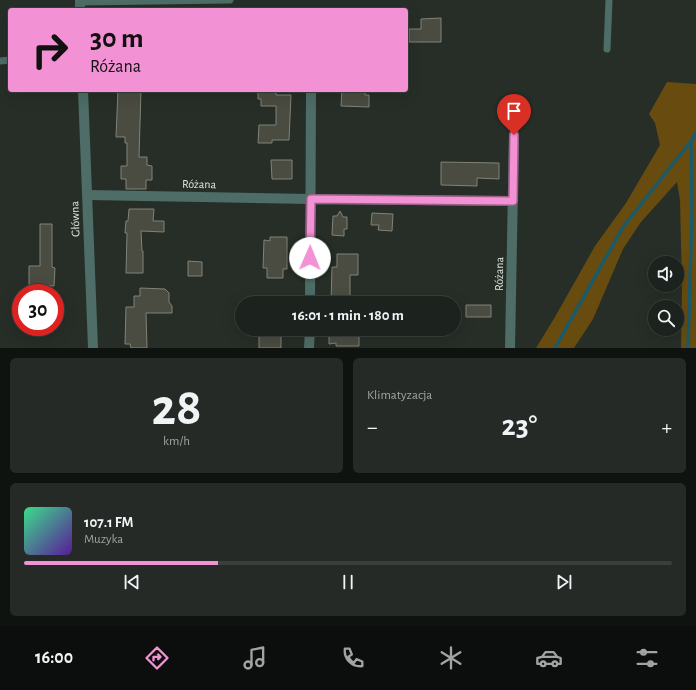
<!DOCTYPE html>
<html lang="pl">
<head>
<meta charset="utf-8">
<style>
	body { margin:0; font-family:"Alegreya Sans",sans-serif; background:#252a26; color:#f1f3f6; height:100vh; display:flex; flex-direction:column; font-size:15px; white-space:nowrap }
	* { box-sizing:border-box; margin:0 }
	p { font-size:13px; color:#a0a4a4 }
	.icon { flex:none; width:22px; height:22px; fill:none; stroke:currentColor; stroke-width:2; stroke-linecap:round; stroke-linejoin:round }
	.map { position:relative; height:348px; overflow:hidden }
	.sheet { display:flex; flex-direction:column; gap:10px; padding:10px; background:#0f1310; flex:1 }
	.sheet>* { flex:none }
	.guide { position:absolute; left:8px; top:8px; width:400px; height:84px; border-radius:4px; box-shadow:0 4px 16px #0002,0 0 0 1px #3a3f3b; background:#f391d5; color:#111; overflow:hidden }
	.buttons { position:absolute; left:648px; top:256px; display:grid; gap:8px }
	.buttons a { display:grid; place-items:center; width:36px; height:36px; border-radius:50%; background:#1c221d; box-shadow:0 4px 16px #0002,0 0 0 1px #3a3f3b; font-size:20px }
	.speed { position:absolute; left:12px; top:284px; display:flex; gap:8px; font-size:20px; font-weight:700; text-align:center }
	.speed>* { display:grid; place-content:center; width:52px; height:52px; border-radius:50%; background:#1c221d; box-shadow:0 4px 16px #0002,0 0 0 1px #3a3f3b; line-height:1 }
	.speed .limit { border:6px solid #d22; background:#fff; color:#111 }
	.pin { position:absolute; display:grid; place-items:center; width:34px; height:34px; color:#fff; margin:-41px -17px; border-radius:50% 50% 50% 0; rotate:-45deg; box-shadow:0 0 4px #0007 }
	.pin .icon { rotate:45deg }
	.me { position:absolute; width:44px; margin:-22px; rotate:1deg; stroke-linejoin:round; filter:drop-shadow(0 0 3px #0008) }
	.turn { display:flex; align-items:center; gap:14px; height:84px; padding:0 16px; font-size:18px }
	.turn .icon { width:52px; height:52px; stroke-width:2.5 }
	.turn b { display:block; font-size:28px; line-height:34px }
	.big { font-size:30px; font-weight:700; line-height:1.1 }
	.sheet .tile { flex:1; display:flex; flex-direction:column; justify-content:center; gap:6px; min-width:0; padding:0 14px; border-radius:6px; background:#252a26 }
	.sheet .dial { align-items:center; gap:0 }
	.dial b { font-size:52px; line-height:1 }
	.song { display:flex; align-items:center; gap:12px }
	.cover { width:48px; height:48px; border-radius:6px; background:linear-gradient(135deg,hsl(150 70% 55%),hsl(270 70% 35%)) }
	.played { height:4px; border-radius:2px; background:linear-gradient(90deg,#f391d5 30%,#3a3f3b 30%) }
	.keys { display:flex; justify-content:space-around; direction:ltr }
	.heat { display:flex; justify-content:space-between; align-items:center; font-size:22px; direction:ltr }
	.sheet .tiles { flex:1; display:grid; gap:10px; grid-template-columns:1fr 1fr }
	.tile:last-child { grid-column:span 2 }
	.trip { position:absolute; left:235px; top:296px; width:226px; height:40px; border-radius:20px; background:#1c221d; box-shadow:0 4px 16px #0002,0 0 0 1px #3a3f3b; font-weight:700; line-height:40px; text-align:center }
	.menu { display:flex; height:64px; justify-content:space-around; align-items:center; background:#0b0e0c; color:#a0a4a4 }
	.menu .icon { width:28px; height:28px }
	.menu .on { color:#f391d5 }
	.menu b { font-size:18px; color:#f1f3f6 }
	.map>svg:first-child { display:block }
	.forest { fill:#684b0f }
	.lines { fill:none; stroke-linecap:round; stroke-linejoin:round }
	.stream { stroke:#1b5a68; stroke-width:3.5 }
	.building { fill:#4a4c42; stroke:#818378 }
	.service { stroke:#4e6d67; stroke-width:7 }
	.minor { stroke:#4e6d67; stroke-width:10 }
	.tertiary { stroke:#4e6d67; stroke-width:10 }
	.route-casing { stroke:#9e5e8a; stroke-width:10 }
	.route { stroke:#f391d5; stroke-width:7 }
	.labels { text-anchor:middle; stroke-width:4; stroke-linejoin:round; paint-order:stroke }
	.street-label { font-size:12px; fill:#e0e5e0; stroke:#262e27 }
</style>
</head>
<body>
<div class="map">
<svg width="696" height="348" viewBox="0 0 696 348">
	<rect width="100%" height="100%" fill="#262e27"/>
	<!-- forest -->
	<path class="forest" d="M667 82 696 84V348H681L682 287 680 200 677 182 641 222 623 249 593 319 574 348H536L555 317 595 246 626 203 660 145 655 123 649 114Z"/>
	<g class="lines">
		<!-- stream -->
		<path class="stream" d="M555 348 623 227 691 141 696 133
			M688 348 692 211 691 141"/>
	</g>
	<!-- building -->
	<path class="building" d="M441 18V42H409V29H421V19Z
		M118 90H141L139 157H147V165L152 166V180H146V189H126V179H121V166H127V143H125V137H116Z
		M258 90H276V95H291L289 140H272V143H258L259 125H276V106H261V99H258Z
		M342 90H365V95H369V107L341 106Z
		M271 160H292V179H272Z
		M441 162 499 163V179L477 178V186L441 185Z
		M129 209H154L153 221H164V232L141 231 142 251H143V273H126L127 233H125L126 221H128Z
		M340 211 343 217H347V229H344V236L332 235 333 216H337Z
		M372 213 393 214 392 231 378 230 379 225H371Z
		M40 224H52V267L55 268 54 286 29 285V266H40Z
		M270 237H287V269H283V278H267V268H263L264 240 270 241Z
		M337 254H358V275H350V303H331L332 267H337Z
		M188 261 202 262V276H188Z
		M140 288 165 289 169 293V302L172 306V313H146L147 348H131L130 344H125L126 307H134V296H140Z
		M466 305H491V317H466Z
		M259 329H274V332H281V348H259Z
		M329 331H359V346H336V343L329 344Z"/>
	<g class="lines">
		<!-- service -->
		<path class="service" d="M80 2 230 0
			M607 49 609 0
			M0 61 10 60"/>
		<!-- minor -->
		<path class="minor" d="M88 195 311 199 513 201
			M310 303 311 90
			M309 348 310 329
			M510 348 514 135"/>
		<!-- tertiary -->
		<path class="tertiary" d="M80 0V10
			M83 90 93 348"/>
	</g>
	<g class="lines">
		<defs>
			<path id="route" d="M310 258 311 199 513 201 514 135"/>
		</defs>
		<!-- route casing -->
		<use href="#route" class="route-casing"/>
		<!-- route -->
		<use href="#route" class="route"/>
	</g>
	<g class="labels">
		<!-- street labels -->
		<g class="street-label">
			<text transform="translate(199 184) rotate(1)" y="4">Różana</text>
			<text transform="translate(75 219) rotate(-92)" y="4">Główna</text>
			<text transform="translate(499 274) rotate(-89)" y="4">Różana</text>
		</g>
	</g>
</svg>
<div class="buttons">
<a><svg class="icon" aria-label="sound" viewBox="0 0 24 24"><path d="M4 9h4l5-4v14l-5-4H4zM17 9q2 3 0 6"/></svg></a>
<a><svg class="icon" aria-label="search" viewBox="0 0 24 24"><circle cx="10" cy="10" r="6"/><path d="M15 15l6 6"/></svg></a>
</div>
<div class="speed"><div class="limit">30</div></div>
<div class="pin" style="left:514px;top:135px;background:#d93025"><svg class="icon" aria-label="arrive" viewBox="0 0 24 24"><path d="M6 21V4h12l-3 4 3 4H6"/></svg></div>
<svg class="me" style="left:310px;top:258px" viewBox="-20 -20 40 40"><circle r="19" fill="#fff"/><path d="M0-13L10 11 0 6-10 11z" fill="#f391d5"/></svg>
<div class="trip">16:01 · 1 min · 180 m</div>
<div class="guide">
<div class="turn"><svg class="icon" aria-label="right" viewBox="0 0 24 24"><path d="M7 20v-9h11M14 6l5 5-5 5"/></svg><div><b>30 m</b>Różana</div></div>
</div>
</div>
<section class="sheet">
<div class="tiles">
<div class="tile dial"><b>28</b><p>km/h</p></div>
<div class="tile"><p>Klimatyzacja</p>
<div class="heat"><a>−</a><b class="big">23°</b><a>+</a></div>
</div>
<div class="tile">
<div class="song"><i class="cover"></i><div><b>107.1 FM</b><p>Muzyka</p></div></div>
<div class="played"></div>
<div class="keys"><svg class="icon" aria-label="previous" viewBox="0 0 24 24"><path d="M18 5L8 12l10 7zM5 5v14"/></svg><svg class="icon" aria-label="pause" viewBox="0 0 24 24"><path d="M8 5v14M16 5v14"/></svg><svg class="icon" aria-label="next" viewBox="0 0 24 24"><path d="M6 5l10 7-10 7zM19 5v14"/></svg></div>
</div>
</div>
</section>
<nav class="menu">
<b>16:00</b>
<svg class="icon on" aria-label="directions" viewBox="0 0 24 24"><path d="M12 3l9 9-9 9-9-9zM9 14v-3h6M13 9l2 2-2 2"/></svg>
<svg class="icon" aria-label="music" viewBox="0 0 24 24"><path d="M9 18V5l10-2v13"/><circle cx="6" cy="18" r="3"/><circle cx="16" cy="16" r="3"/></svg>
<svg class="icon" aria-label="phone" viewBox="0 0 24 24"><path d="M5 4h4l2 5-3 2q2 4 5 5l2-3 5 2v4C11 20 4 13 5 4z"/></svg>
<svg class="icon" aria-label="climate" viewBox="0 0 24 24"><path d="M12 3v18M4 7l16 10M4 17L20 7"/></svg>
<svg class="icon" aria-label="car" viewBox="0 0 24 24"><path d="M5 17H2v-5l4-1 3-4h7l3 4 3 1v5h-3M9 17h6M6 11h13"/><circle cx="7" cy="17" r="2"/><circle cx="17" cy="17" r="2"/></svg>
<svg class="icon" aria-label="filters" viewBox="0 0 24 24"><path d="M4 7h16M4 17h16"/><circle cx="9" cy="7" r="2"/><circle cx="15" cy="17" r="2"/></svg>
</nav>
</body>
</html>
